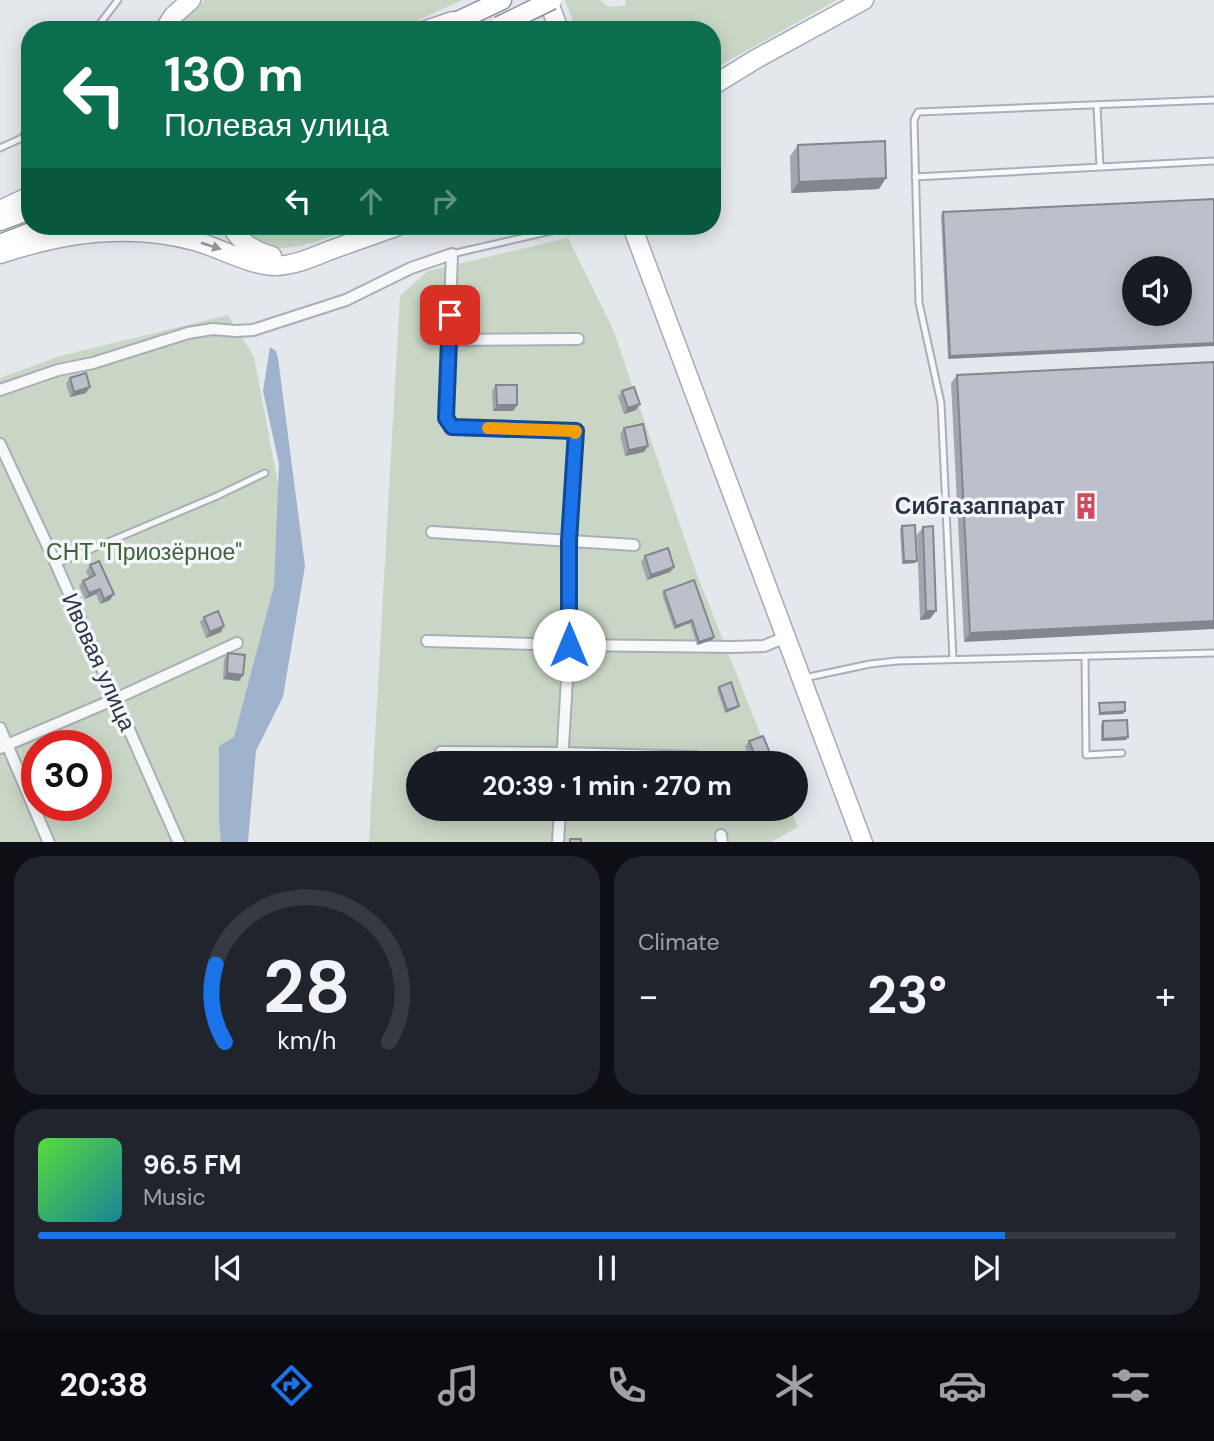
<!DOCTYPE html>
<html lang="en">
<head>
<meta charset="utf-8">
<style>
	body { margin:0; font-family:"DM Sans",sans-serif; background:#20242c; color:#f1f3f6; height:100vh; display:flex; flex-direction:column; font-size:26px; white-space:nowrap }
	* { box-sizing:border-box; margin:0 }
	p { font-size:23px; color:#9ea1a6 }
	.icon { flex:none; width:38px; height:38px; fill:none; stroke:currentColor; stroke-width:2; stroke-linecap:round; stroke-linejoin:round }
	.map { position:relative; height:842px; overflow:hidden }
	.drawer { display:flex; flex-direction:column; gap:14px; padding:14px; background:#0d0f14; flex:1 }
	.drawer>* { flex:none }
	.guide { position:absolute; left:21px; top:21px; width:700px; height:214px; border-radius:28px; box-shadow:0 4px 18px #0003; background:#0b6e4f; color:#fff; overflow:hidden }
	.controls { position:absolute; left:1122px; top:256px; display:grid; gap:14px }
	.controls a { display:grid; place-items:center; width:70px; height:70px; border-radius:50%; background:#171b24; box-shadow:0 4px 18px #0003; font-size:35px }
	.speed { position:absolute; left:21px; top:730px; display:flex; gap:14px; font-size:35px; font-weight:700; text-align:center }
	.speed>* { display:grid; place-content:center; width:91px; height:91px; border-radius:50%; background:#171b24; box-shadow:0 4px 18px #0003; line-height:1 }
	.speed .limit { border:10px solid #d22; background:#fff; color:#111 }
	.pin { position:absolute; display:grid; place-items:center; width:60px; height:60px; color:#fff; margin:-30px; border-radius:14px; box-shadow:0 4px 10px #0006 }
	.me { position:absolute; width:77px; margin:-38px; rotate:0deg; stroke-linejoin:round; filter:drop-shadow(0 0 5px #0008) }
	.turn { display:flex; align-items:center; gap:24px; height:147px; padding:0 28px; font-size:32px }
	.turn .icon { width:91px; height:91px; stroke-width:2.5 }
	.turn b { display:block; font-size:49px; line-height:60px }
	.lanes { display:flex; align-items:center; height:66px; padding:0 28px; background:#0003; justify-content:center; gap:35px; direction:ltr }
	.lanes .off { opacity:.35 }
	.big { font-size:52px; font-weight:700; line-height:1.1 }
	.drawer .card { flex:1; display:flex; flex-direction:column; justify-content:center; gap:10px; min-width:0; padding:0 24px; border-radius:28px; background:#20242c }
	.drawer .dial { align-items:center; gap:0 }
	.dial svg { height:182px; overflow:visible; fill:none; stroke:#363941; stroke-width:7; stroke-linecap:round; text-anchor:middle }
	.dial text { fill:#f1f3f6; stroke:none }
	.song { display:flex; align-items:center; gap:21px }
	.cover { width:84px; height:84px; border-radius:10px; background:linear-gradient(135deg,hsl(110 70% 55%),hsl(190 70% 35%)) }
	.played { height:7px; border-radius:4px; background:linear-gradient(90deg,#1a73e8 85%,#363941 85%) }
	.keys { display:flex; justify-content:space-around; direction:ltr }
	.heat { display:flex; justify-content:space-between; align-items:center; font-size:38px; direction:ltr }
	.drawer .tiles { flex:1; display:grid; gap:14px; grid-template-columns:1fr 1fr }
	.card:last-child { grid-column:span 2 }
	.trip { position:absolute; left:406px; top:751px; width:402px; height:70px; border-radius:35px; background:#171b24; box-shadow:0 4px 18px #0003; font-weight:700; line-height:70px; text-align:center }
	.dock { display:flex; height:112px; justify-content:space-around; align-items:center; background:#090b0e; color:#9ea1a6 }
	.dock .icon { width:49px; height:49px }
	.dock .active { color:#1a73e8 }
	.dock b { font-size:32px; color:#f1f3f6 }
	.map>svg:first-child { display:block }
	.green { fill:#c9d6c5; fill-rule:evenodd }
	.water { fill:#9fb4cc }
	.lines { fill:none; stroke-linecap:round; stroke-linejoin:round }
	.service-casing { stroke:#a9aeb7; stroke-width:9 }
	.minor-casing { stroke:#a9aeb7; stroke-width:14 }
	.primary-casing { stroke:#a3abb8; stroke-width:21 }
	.trunk-casing { stroke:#8b94a3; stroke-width:21 }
	.service { stroke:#f7f8fa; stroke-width:5 }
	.minor { stroke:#f7f8fa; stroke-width:10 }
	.primary { stroke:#fff; stroke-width:18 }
	.trunk { stroke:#fff; stroke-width:18 }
	.trunk-bridge-casing { stroke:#8b94a3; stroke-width:21; stroke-linecap:butt }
	.trunk-bridge { stroke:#fff; stroke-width:18 }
	.wall { fill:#a1a5ae }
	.shaded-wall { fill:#83868d }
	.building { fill:#bbc0ca; stroke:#83868d; stroke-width:2; fill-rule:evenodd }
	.oneway { fill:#959aa2 }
	.route-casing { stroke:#114b97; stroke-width:18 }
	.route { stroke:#1a73e8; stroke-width:12 }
	.slow { stroke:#f59e0b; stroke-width:12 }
	.labels { text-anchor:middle; stroke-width:7; stroke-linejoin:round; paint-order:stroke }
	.poi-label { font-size:23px; font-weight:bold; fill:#2b3445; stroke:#f4f6f9; text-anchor:end }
	.park-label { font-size:23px; fill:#3f6138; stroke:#f4f6f9 }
	.street-label { font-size:23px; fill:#2b3445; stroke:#f4f6f9 }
</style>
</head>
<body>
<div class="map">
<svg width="1214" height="843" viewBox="0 0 1214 843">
	<rect width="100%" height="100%" fill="#e4e7ec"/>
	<!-- green -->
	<path class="green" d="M205 0H462L397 30H173L190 10Z
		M565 0H600L607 6 612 7 626 5 625 0H837L712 70V30H576Z
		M240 226H359C330 236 279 262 252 238 248 235 244 230 240 226Z
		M568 238 613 329 696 572 772 763H418V808L790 809 798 827 769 843H369L400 296 428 271Z
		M228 315 254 357 292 558 235 842 0 843V378L60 356ZM37 746H96V805H37Z"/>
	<!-- water -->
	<path class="water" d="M270 347 276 351 278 358 305 566 283 697 256 751 248 842H221L219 820V746L234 737 274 586 279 464 263 391Z"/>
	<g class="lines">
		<defs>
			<path id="service" d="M95 30 118 0
				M1097 106 1100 167
				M0 148 22 138 30 127
				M915 177 1214 161
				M452 254 564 228
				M56 564 217 496 265 473
				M1085 656 1086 755 1122 753
				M953 659 941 403 919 303 914 120 918 112 1214 100
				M804 678 870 664 897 661 1214 653"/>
			<path id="minor" d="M449 340 578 339
				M0 390 58 370 93 363 188 333 213 329 236 331 253 330 346 300 411 268 452 254 446 418 452 427 576 431 569 541V645L562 763
				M0 444 56 564 179 843
				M432 532 634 545
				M427 641 569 645 733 647 764 646 786 637
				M0 728 49 843
				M0 748 115 699 237 643
				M441 752 563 753 696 757
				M721 835 722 843
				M558 843 560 808"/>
			<path id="primary" d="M548 0 559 30
				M164 30 173 16 191 0
				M426 30 453 21
				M712 86 756 59 864 0
				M0 210 30 196
				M231 226C241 243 254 251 272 256
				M632 226 863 843
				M0 254C64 233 128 223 195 241 220 248 251 266 276 266 295 265 311 258 328 251 351 243 375 234 398 226"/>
			<path id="trunk" d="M439 30 502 0
				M0 221 30 210
				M0 244 47 226"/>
		</defs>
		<!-- service casing -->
		<use href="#service" class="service-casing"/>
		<!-- minor casing -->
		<use href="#minor" class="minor-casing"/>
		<!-- primary casing -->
		<use href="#primary" class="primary-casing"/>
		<!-- trunk casing -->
		<use href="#trunk" class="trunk-casing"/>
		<!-- service -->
		<use href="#service" class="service"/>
		<!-- minor -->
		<use href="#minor" class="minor"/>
		<!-- primary -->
		<use href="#primary" class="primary"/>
		<!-- trunk -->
		<use href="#trunk" class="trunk"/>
		<defs>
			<path id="trunk-bridge" d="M499 26 552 0"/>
		</defs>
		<!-- trunk-bridge casing -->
		<use href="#trunk-bridge" class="trunk-bridge-casing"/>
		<!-- trunk-bridge -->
		<use href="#trunk-bridge" class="trunk-bridge"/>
	</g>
	<!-- wall -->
	<path class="wall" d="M798 145 879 189 791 193 790 156Z
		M1214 199 948 359 941 215 943 212Z
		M1214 362 964 642 951 383 957 375Z
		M70 378 86 393 70 397 66 383Z
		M496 385 517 405 513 411H493L492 391Z
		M622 391 640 404 636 410 624 414 618 397Z
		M624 428 648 446 644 452 625 456 620 434Z
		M902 526 917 561 915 563 902 564 900 529Z
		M923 527 930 619 920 620 917 535Z
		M645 556 674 567 670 572 647 580 641 562Z
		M90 565 110 600 100 604 96 594 85 599 79 586 83 581 89 578 86 571Z
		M664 591 714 637 712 640 697 645 690 623 674 629 662 594Z
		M204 617 221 632 206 638 200 622Z
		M228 653 243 675 239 681 223 679 224 659Z
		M719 687 737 708 725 713 717 690Z
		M1103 721 1128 737 1126 740 1101 741V724Z
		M749 741 768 755 777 763H757L758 761 751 763 745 746Z"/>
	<!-- shaded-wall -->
	<path class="shaded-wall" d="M886 178 879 189 791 193 799 182Z
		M1214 343V346L948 359 950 356Z
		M90 387 86 393 70 397 74 392Z
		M640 404 636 410 624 414 628 408Z
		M497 405H517L513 411H493Z
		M648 446 644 452 625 456 629 450Z
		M904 561H917L915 563 902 564Z
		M674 567 670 572 647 580 651 575Z
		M100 589 96 594 85 599 89 593Z
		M114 594 110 600 100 604 104 599Z
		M926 611H936L930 619 920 620Z
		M692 620 690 623 674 629 676 626Z
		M1214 621V629L964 642 970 633Z
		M224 626 221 632 206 638 210 632Z
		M714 637 712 640 697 645 699 642Z
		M227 673 243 675 239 681 223 679Z
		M739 706 737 708 725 713 727 710Z
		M1125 711 1123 714 1098 715 1100 713Z
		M1128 737 1126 740 1101 741 1103 739Z
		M770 753 766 759 760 758 758 761 752 763 756 758Z"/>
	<!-- building -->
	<path class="building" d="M885 141 886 178 799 182 798 145Z
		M1214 199V343L950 356 943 212ZM1134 268H1180V313H1134Z
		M1214 362V621L970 633 957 375Z
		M86 373 90 387 74 392 70 378Z
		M496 385H517V405H497Z
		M634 387 640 404 628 408 622 391Z
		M643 424 648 446 629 450 624 428Z
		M915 525 917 561H904L902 526Z
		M933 526 936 611H926L923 527Z
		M668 548 674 567 651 575 645 556Z
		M99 561 114 594 104 599 100 589 89 593 83 581 95 575 90 565Z
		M694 580 714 637 699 642 692 620 676 626 664 591Z
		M218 611 224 626 210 632 204 617Z
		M228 653 245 655 243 675 227 673Z
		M731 682 739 706 727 710 719 687Z
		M1125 702V711L1100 713 1099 703Z
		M1127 720 1128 737 1103 739V721Z
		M763 736 770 753 756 758 749 741Z
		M774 753 777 763H762L760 758Z
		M648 756 664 757V763H647Z
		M670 757 682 758 681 763H670Z
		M570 839H581V843H570Z"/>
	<!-- one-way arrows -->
	<defs><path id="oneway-solid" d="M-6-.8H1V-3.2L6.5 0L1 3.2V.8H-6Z" transform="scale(1.75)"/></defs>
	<use class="oneway" href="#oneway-solid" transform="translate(211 246) rotate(18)"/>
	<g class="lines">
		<defs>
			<path id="route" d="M450 315 446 418 452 427 576 431 569 541V645"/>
		</defs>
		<!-- route casing -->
		<use href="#route" class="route-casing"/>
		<!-- route -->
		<use href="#route" class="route"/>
		<!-- slow -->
		<path class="slow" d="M488 428 576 431 575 433"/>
	</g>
	<!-- icons -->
	<defs>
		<symbol id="building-bare" viewBox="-9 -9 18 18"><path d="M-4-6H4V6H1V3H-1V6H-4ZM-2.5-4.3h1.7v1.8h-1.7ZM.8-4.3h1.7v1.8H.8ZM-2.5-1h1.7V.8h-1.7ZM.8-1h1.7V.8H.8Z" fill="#d1495b" stroke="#f4f6f9" stroke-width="2.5" paint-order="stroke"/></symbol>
	</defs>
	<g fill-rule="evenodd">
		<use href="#building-bare" x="1067" y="487" width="38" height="38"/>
	</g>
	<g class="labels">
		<!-- poi labels -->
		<g class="poi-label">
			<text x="1065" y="514">Сибгазаппарат</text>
		</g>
		<!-- park labels -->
		<g class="park-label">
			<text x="144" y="560">СНТ "Приозёрное"</text>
		</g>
		<!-- street labels -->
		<g class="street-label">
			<text transform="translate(99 662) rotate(66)" y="8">Ивовая улица</text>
		</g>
	</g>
</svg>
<div class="controls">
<a><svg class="icon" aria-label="sound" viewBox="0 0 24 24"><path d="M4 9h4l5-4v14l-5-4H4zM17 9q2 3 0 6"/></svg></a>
</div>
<div class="speed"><div class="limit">30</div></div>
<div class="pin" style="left:450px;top:315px;background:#d93025"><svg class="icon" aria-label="arrive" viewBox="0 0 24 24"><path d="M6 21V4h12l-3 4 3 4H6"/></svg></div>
<svg class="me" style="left:569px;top:645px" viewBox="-20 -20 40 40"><circle r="19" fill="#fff"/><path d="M0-13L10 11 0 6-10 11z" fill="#1a73e8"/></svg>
<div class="trip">20:39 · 1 min · 270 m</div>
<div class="guide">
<div class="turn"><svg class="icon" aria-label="left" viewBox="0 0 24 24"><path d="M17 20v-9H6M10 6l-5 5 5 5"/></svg><div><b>130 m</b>Полевая улица</div></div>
<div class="lanes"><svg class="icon" aria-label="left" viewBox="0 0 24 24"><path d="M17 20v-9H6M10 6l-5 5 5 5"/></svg><svg class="icon off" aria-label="ahead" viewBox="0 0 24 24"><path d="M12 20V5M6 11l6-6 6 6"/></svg><svg class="icon off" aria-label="right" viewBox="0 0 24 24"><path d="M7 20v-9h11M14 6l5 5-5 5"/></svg></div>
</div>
</div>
<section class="drawer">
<div class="tiles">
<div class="card dial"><svg viewBox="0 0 100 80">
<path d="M14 69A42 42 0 1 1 86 69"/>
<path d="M14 69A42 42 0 0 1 10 35" stroke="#1a73e8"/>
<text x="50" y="56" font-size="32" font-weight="700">28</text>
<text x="50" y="72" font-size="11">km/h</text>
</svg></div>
<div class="card"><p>Climate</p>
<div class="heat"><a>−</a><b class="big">23°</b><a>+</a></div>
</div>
<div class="card">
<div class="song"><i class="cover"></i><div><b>96.5 FM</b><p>Music</p></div></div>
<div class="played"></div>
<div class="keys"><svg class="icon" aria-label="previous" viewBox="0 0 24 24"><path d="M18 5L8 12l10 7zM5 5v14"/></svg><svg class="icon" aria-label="pause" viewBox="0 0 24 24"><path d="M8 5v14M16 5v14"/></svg><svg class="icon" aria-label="next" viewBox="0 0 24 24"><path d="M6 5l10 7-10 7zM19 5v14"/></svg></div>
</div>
</div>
</section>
<nav class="dock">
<b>20:38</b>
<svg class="icon active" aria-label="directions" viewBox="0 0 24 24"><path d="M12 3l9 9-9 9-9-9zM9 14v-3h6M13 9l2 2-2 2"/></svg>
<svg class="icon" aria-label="music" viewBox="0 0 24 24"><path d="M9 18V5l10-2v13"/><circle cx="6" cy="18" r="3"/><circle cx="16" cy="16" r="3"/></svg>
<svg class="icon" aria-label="phone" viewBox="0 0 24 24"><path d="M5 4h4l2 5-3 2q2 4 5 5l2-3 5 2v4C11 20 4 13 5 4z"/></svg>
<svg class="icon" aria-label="climate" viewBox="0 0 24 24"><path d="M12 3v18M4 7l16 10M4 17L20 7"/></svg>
<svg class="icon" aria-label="car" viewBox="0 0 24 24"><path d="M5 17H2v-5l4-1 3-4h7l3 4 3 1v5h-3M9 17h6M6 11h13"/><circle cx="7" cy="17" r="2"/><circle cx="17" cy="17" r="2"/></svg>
<svg class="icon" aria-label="filters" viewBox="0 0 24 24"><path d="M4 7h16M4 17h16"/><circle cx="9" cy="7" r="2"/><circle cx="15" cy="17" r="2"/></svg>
</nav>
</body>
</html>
